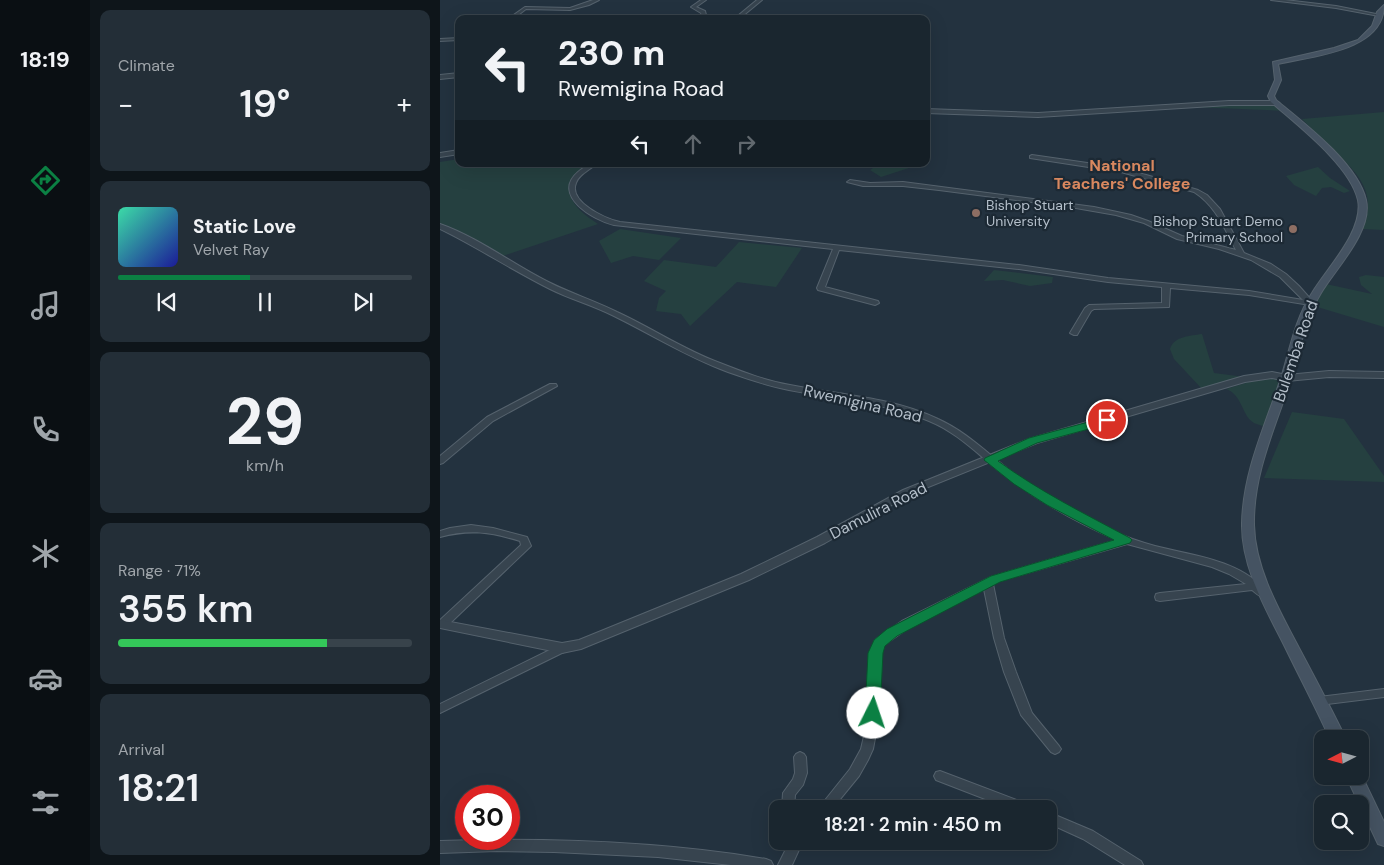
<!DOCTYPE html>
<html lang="en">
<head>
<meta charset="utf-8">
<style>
	body { margin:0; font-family:"DM Sans",sans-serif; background:#232e37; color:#f1f3f6; height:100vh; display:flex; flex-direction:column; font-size:19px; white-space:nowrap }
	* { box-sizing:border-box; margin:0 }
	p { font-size:16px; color:#9fa5aa }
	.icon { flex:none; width:28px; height:28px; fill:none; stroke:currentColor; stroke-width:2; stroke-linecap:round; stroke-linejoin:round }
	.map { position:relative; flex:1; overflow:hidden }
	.side { display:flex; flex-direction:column; gap:10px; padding:10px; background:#0e151a; width:350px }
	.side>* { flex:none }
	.top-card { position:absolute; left:15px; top:15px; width:475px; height:152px; border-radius:10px; box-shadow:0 5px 20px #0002,0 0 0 1px #38434b; background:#1a262f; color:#f1f3f6; overflow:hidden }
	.needle { width:32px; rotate:264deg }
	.controls { position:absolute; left:874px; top:730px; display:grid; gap:10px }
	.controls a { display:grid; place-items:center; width:55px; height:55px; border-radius:10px; background:#1a262f; box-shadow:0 5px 20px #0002,0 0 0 1px #38434b; font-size:25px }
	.speed { position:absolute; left:15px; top:785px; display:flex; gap:10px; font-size:25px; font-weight:700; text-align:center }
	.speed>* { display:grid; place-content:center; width:65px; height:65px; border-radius:50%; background:#1a262f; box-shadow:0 5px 20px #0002,0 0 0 1px #38434b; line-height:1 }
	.speed .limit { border:8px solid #d22; background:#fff; color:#111 }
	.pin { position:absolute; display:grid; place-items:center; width:42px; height:42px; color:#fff; margin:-21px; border:2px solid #fff; border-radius:50%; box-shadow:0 1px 5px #0007 }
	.me { position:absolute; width:55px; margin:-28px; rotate:4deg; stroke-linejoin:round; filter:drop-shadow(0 0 4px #0008) }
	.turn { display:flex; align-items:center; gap:18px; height:105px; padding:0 20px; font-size:22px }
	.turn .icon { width:65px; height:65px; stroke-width:2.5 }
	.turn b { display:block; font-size:35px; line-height:42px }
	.lanes { display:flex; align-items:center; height:48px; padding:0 20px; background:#0003; justify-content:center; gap:25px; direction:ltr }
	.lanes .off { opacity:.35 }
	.big { font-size:38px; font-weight:600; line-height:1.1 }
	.side .tile { flex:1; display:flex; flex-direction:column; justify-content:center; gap:8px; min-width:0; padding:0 18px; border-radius:10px; background:#232e37 }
	.side .dial { align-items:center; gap:0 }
	.dial b { font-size:65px; line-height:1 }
	.song { display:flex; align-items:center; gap:15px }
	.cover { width:60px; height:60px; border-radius:8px; background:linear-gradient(135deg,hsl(160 70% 55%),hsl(240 70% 35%)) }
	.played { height:5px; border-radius:2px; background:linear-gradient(90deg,#0b8043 45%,#38434b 45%) }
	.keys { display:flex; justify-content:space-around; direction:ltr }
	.heat { display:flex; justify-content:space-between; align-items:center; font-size:28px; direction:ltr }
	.charge { height:8px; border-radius:4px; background:linear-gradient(90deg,#34c759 71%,#38434b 0) }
	.trip { position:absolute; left:329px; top:800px; width:288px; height:50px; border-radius:10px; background:#1a262f; box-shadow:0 5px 20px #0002,0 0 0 1px #38434b; font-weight:600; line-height:50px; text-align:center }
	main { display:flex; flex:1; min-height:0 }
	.dock { display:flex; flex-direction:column; width:90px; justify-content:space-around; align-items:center; background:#0a0f13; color:#9fa5aa }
	.dock .icon { width:35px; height:35px }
	.dock .selected { color:#0b8043 }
	.dock b { font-size:22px; color:#f1f3f6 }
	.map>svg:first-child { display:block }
	.green { fill:#254040 }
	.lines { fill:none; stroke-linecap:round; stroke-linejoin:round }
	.minor-casing { stroke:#55626d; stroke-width:2 }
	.tertiary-casing { stroke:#55626d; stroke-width:2 }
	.secondary-casing { stroke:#55626d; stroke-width:2 }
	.minor { fill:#37444f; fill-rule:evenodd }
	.tertiary { fill:#37444f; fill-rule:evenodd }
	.secondary { fill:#455362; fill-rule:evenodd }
	.route { fill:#0b8043; stroke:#07532c }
	.education-dot { fill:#8d6e63; stroke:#1c2934; stroke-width:2 }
	.labels { text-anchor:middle; stroke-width:4.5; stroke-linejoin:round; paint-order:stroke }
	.far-poi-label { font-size:14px; fill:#b4bfca; stroke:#1c2934; text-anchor:start }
	.far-quarter-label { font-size:16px; font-weight:bold; fill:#d9885f; stroke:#1c2934 }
	.street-label { font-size:16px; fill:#b4bfca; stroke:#1c2934 }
</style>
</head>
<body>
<main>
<nav class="dock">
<b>18:19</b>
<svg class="icon selected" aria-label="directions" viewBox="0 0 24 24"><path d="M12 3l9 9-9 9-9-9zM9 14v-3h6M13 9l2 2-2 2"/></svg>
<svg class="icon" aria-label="music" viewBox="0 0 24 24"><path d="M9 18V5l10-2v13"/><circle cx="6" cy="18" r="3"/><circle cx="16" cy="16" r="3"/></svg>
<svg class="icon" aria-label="phone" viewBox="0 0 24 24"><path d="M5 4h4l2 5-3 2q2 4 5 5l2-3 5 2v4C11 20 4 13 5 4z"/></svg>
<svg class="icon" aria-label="climate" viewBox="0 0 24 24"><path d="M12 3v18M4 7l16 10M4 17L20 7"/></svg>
<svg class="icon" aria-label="car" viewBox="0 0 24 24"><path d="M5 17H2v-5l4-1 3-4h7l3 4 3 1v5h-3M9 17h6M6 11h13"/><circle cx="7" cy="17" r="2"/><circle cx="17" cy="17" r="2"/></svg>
<svg class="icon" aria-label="filters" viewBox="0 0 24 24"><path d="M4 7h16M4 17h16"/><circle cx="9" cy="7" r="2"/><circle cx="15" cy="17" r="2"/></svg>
</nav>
<section class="side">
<div class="tile"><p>Climate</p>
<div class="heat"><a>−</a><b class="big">19°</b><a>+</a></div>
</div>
<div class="tile">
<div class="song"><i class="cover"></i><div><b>Static Love</b><p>Velvet Ray</p></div></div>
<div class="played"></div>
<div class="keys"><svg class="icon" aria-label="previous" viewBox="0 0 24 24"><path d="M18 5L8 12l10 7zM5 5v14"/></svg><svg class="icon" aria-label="pause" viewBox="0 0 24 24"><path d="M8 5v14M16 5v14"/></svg><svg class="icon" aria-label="next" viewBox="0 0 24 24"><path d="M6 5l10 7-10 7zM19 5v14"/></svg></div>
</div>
<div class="tile dial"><b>29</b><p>km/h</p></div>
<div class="tile"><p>Range · 71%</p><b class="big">355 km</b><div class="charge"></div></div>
<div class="tile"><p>Arrival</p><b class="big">18:21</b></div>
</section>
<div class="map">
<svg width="944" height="865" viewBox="0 0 944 865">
	<rect width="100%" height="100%" fill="#23323f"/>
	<!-- green -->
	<path class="green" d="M829 100 847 111 752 107Z
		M944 112V230L922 229C939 193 917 172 892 149 882 139 872 129 862 119Z
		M19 159V164H155L140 175 129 189C131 206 145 215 158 224L57 258 0 227V162Z
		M439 164H447L450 166 469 164 472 167 441 177 430 170Z
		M878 167 890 178 910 191 904 193 891 187 882 188 876 196 854 185 846 176Z
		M180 229 241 238 219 260 193 256 171 263 159 241Z
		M299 242 362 248 336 287 297 282 250 326 241 314 216 311 219 298 226 291 204 281 224 260 276 267Z
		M554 270 613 277 612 283 590 286 563 280 544 281Z
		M926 275 944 277V327L874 306 886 284 932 294 921 285 919 277Z
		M762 334 774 373 805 377 762 389 734 359 730 349C734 336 750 336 762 334Z
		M831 378 844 379 829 428C824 426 818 425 814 423 801 415 803 395 786 389L812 381Z
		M852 412 904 419 944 476V482L824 478Z"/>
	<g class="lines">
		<defs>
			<path id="minor" d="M153 0H159L149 5 130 10 86 9 73 19H68L85 7 130 8Z
				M261 0H266L256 7 265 11 267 19H263L261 13 251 7Z
				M317 0H322L299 19H294Z
				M831 0H845L896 6 941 15 939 16 896 8Z
				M19 38V40L0 41V39Z
				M19 73V77L0 79V75Z
				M789 101H834L837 103 834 105H789L598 117 486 113V109L598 113Z
				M19 150V154L0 157V153Z
				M592 155 682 168 758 190 767 195 780 209 804 253 831 264 846 274 859 286 874 303 870 305 809 295 730 288 729 307 654 309 651 311 637 335H634L630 333 645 308 649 305 722 303V287L668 282 579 269 399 250 385 287 438 301 439 303 435 305 378 290 377 288 393 249 174 225C153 220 111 195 138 172 144 167 148 164 156 164 150 170 139 174 136 183 128 202 166 219 180 222L579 265 668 278 809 291 863 300 840 277 811 260 779 249 737 239 704 223 676 215 630 207 499 190 463 186H423L407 182 410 180 430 183 463 182 654 207 691 215 708 221 742 236 796 250C784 228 776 206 754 192L681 172 590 158V156Z
				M0 224C34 236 66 259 97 276 123 291 151 299 177 312 212 328 244 350 280 363 303 372 326 381 350 385 400 395 452 397 498 419 525 431 546 452 569 470 601 494 636 515 672 531 686 537 700 542 715 546 753 556 803 560 827 593L826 596C819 597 817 594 812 590L720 601 716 600 715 597 716 594 720 593 806 584 789 574 772 567 687 544 559 581 553 584 564 638 576 672 592 713 619 746 621 749 619 752 615 754 611 752 581 715 564 672 554 638 544 589 470 627 444 645 440 653V693L438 722 433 749 428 760 419 776 392 809H378L410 769 421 749 424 736 428 707 430 653 435 640 462 621 551 577 677 540C638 523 600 502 566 476 541 458 519 433 489 421 445 403 396 399 349 390 328 386 308 379 288 372 247 357 211 334 172 315 152 305 130 299 110 289 72 270 37 247 0 229Z
				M110 384H116L117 386 53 421 3 463 0 464V456L47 417Z
				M31 525 53 528 87 537 91 546 6 627H0V620L81 545 80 541C50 532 30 529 0 537V531L10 528Z
				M122 644 126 645 127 648 126 651 0 713V704Z
				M944 689V697L879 705 875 704 873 701 875 698 879 697Z
				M360 752 364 754 366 757 367 773 363 785 355 795 354 809H342L343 793 353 779 355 773 354 757 356 754Z
				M500 771 590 805 592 809H571L496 780 494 776 496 772Z
				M608 812 653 831 701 861 703 865H685L643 839 608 823Z
				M38 840C134 839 231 843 326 859L331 861 333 865H291L218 857 114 852 57 851 0 853V841Z
				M350 841H363L352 865H338Z"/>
			<path id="tertiary" d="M889 371 944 372V378L889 377 847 381 832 378 805 382 597 443 471 494 385 543 309 580 141 649 122 653 0 628V620L122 643 139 640 301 574 377 537 463 490 589 439 804 376 832 372 847 375Z"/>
			<path id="secondary" d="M944 5C944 51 872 56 838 64L841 80 834 96 836 100C864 123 918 164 926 200 933 231 896 268 881 293 865 319 860 350 851 379 836 426 813 473 814 525 815 568 839 610 859 648 875 678 891 708 906 739H890C876 708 860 678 845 647 826 609 801 567 802 523 803 472 825 426 841 378 850 349 855 319 872 293 887 268 924 231 918 200 910 165 857 125 831 102L828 96 835 80 833 62 894 48 918 40 932 26 937 12Z
				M920 772 944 822V846L938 844 906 776H920Z"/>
		</defs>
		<!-- minor casing -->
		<use href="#minor" class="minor-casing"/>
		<!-- tertiary casing -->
		<use href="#tertiary" class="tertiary-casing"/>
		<!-- secondary casing -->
		<use href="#secondary" class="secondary-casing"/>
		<!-- minor -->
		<use href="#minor" class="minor"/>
		<!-- tertiary -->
		<use href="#tertiary" class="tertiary"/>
		<!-- secondary -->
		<use href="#secondary" class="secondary"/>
	</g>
	<!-- route -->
	<path class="route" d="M667 417 672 420 671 423 597 443 558 461C599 491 645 514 690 538L692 540 690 543 560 582 457 636 445 646 443 653 440 713 438 717 433 719 427 717 425 713 428 653 434 640 447 629 551 576 674 540 607 505 574 484 544 460 545 458 589 438Z"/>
	<!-- markers -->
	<g class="education-dot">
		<circle cx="536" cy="213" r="5"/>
		<circle cx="853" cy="229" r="5"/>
	</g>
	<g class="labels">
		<!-- far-poi labels -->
		<g class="far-poi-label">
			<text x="546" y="210">Bishop Stuart<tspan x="546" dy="16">University</tspan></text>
			<text x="843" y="226" text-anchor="end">Bishop Stuart Demo<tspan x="843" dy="16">Primary School</tspan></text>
		</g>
		<!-- far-quarter labels -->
		<g class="far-quarter-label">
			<text x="682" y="171">National<tspan x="682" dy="18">Teachers' College</tspan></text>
		</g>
		<!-- street labels -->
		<g class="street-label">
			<text transform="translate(855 351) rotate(-71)" y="6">Bulemba Road</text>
			<text transform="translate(423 403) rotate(13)" y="6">Rwemigina Road</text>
			<text transform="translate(438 510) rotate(-27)" y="6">Damulira Road</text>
		</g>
	</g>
</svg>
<div class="controls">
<a><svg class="needle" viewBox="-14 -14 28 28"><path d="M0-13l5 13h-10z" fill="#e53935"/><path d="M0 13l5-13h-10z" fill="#9fa5aa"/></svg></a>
<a><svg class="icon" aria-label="search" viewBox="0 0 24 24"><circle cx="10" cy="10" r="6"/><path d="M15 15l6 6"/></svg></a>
</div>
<div class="speed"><div class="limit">30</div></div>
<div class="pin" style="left:667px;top:420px;background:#d93025"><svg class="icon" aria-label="arrive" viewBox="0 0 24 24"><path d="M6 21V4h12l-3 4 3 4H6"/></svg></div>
<svg class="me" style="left:433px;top:713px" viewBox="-20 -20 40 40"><circle r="19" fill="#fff"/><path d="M0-13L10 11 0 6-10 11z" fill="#0b8043"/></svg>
<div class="trip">18:21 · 2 min · 450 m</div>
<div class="top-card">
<div class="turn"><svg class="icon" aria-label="left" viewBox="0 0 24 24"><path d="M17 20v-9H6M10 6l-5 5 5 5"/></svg><div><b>230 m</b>Rwemigina Road</div></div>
<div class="lanes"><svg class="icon" aria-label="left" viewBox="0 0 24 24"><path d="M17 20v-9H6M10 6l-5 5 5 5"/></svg><svg class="icon off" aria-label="ahead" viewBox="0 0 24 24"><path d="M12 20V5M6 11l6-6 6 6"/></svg><svg class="icon off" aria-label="right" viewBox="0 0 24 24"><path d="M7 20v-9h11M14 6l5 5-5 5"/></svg></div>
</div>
</div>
</main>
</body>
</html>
